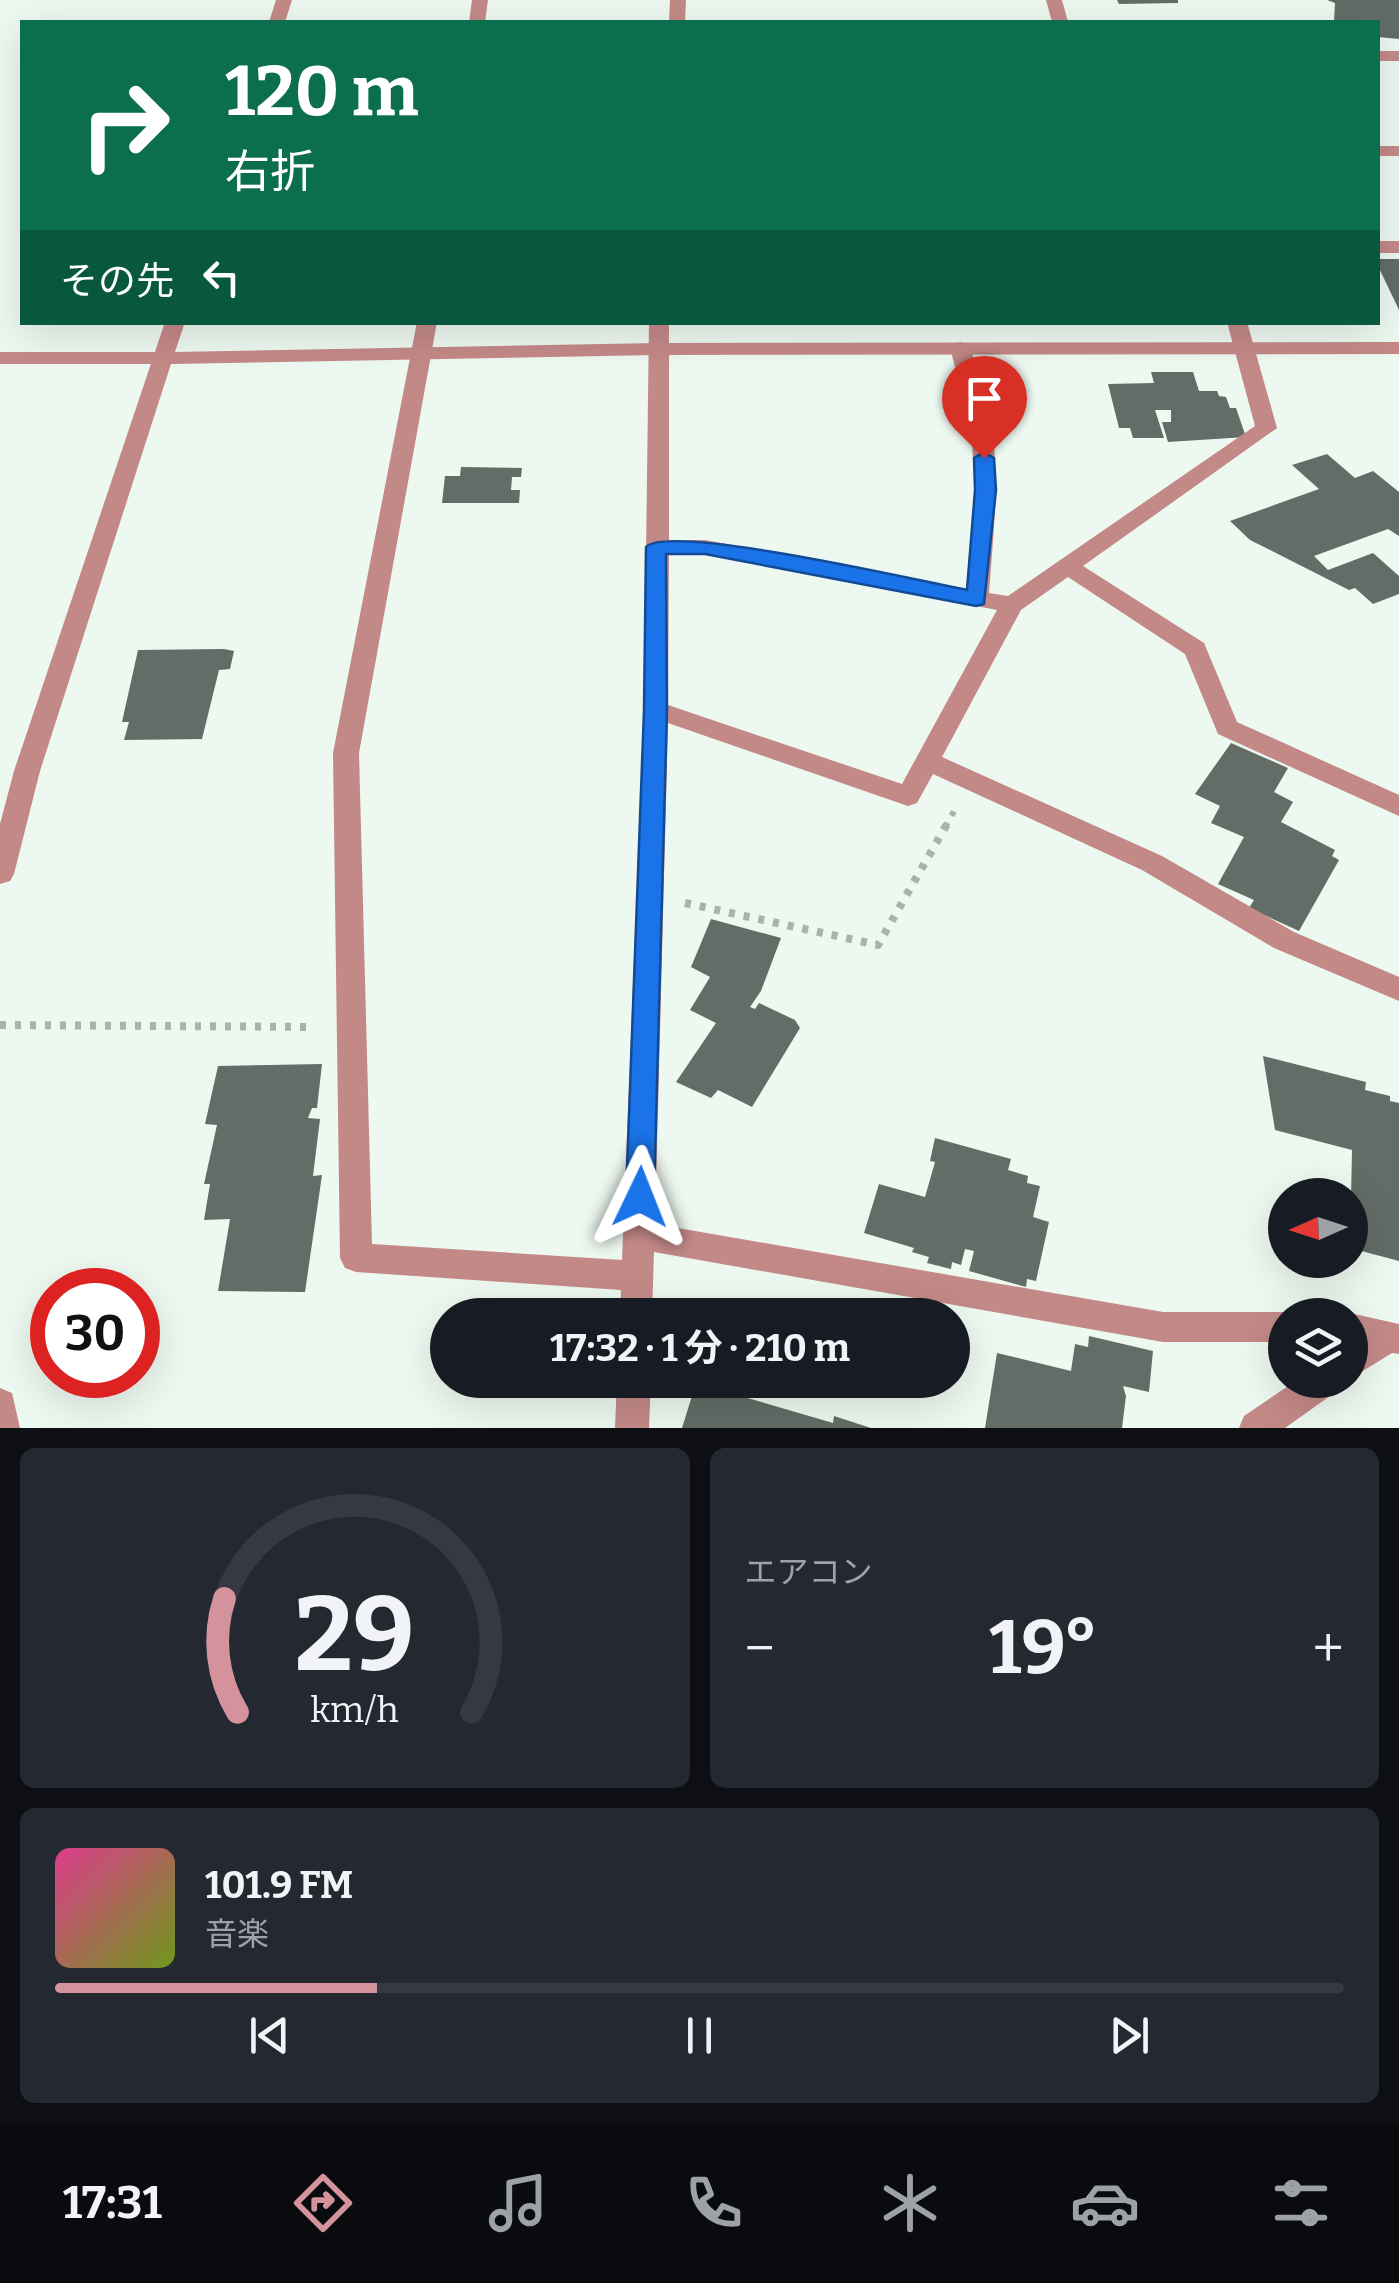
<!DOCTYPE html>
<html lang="ja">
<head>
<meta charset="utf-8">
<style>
	body { margin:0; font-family:Bitter,"Noto Sans JP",serif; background:#242831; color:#f1f3f6; height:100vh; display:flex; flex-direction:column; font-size:38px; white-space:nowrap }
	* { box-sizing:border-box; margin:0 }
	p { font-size:32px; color:#9ea1a6 }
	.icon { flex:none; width:55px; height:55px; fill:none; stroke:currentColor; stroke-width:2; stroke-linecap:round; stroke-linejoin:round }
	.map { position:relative; height:1428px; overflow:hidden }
	.drawer { display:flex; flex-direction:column; gap:20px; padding:20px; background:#0d0f14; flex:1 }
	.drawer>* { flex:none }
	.guide { position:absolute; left:20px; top:20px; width:1360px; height:305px; border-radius:0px; box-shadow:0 10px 40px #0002; background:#0b6e4f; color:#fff; overflow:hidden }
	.needle { width:65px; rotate:267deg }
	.buttons { position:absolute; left:1268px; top:1178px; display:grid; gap:20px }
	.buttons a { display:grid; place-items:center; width:100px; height:100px; border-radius:50%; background:#171b24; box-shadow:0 10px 40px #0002; font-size:50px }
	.speed { position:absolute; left:30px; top:1268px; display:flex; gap:20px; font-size:50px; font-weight:700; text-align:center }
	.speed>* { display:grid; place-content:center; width:130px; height:130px; border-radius:50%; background:#171b24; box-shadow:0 10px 40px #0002; line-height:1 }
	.speed .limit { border:15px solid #d22; background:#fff; color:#111 }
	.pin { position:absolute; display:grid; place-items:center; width:85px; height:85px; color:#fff; margin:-102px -42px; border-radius:50% 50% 50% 0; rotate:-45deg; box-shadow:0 0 10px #0007 }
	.pin .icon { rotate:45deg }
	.me { position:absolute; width:110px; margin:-55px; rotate:2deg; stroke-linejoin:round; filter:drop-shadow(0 0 8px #0008) }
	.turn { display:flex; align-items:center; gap:35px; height:210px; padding:0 40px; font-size:45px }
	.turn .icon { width:130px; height:130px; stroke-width:2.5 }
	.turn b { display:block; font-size:70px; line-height:85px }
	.then { display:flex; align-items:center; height:95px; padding:0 40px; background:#0003; gap:20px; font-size:38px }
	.big { font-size:75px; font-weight:700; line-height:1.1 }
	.drawer .widget { flex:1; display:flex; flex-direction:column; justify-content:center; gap:15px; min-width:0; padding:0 35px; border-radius:15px; background:#242831 }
	.drawer .dial { align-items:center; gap:0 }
	.dial svg { height:260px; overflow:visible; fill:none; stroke:#363941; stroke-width:7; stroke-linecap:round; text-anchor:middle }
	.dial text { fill:#f1f3f6; stroke:none }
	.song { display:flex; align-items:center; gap:30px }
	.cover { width:120px; height:120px; border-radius:15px; background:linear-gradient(135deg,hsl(330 70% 55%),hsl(80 70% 35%)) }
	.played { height:10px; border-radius:5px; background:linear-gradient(90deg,#d4939c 25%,#363941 25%) }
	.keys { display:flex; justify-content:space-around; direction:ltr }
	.heat { display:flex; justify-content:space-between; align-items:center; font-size:55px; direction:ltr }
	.drawer .tiles { flex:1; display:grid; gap:20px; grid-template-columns:1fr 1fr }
	.widget:last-child { grid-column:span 2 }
	.trip { position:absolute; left:430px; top:1298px; width:540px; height:100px; border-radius:50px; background:#171b24; box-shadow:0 10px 40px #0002; font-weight:700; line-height:100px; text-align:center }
	.dock { display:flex; height:160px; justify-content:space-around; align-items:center; background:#090b0e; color:#9ea1a6 }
	.dock .icon { width:70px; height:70px }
	.dock .current { color:#d4939c }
	.dock b { font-size:45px; color:#f1f3f6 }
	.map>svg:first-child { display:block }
	.building { fill:#636c66 }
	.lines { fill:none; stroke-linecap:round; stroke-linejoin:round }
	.path-far1 { stroke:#aab2ac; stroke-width:6; stroke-dasharray:5 8; stroke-linecap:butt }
	.path { stroke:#aab2ac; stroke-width:8; stroke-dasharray:6 9; stroke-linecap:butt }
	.minor { fill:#c38987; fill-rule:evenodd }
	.tertiary { fill:#c38987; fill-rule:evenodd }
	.route { fill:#1a73e8; stroke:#114b97; stroke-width:2.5 }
</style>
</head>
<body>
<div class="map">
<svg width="1399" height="1428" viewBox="0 0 1399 1428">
	<rect width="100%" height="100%" fill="#edf8f0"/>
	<!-- building -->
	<path class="building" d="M1117 0H1178V3L1119 4Z
		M1327 0H1399V39L1378 37V22H1334L1335 3Z
		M1378 259H1399V310L1378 266Z
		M1151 372H1193L1199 391H1217L1219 396 1226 397 1230 408H1236L1246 437 1168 442 1162 422H1171V410H1155L1164 438H1133L1130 428H1119L1108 384 1154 383Z
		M1327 454 1355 478 1373 471 1399 492V536L1388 529 1314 556 1328 570 1373 553 1399 576V594L1373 604 1355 588 1349 590 1250 540 1230 521 1319 489 1292 465Z
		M461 467 522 468 521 477H512L511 490H520L519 503H442L445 476H460Z
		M224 649 234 651 230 669 219 670 202 739 124 740 129 722H122L138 650Z
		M1231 743 1288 768 1274 792 1293 802 1281 822 1335 850 1332 856 1339 860 1299 931 1249 908 1254 900 1218 884 1244 837 1211 823 1220 806 1195 794Z
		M711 919 781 938 761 991 750 1007 755 1009 759 1003 795 1020 800 1028 752 1107 718 1090 711 1098 676 1082 716 1023 690 1010 710 977 691 967Z
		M1263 1056 1366 1082 1365 1090 1390 1096V1101L1399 1103V1261L1350 1248 1352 1150 1275 1130Z
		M322 1064 317 1108H312L308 1118 320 1119 313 1176 322 1175 305 1292 218 1291 230 1219 204 1220 210 1184H204L217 1125 205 1124 218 1066Z
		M935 1138 1011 1159 1008 1170 1028 1176 1027 1183 1040 1186 1033 1217 1049 1222 1036 1281 1027 1279 1026 1287 969 1271 974 1251 965 1249 961 1265 952 1262 951 1269 927 1263 929 1257 912 1252 914 1248 864 1233 879 1184 925 1197 935 1162 930 1161Z
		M1089 1336 1153 1351 1149 1392 1123 1386 1126 1396 1122 1428H985L997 1353 1071 1371 1075 1344 1088 1347Z
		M696 1383 833 1423 834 1416 871 1428H682Z"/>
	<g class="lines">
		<!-- path-far1 -->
		<path class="path-far1" d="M945 827 957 806"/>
		<!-- path -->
		<path class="path" d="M685 903 878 945 947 824
			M0 1025 315 1027"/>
		<!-- minor -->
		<path class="minor" d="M472 0H488L485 22H469Z
			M670 0H686L685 22H669Z
			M1046 0H1062L1068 22H1052Z
			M1378 51H1399V61H1378Z
			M1378 146H1399V156H1378Z
			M1378 241H1399V253H1378Z
			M417 322H437L359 753 372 1244 622 1260 644 710 649 322H669V540H705L966 589 975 490 971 427 950 348 960 342 967 344C1007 417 995 513 989 593L1008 596 1255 426 1227 322H1247L1277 428 1083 566 1204 643 1237 722 1399 795V816L1218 734 1185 654 1068 577 1021 610 942 757 1162 856 1294 932 1399 977V1001L1274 948 1142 870 933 774 917 803 908 806 668 723 655 1224 1163 1312H1285L1294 1315H1285V1342H1163L654 1252 652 1315H620L621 1290 356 1272 345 1268 340 1258 333 753ZM669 554H705L997 610 902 784 668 705Z
			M0 352H162L172 358 162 364H0Z
			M1350 1313 1399 1324V1354L1392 1353 1350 1379V1315H1344Z
			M617 1380H651L649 1428H615Z
			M1297 1380H1342L1337 1391 1285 1428H1239L1244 1416Z"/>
		<!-- tertiary -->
		<path class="tertiary" d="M276 0H292L285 22H269Z
			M165 322H185L175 352 657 343 1399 342V354L657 355 171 364 40 771 14 874 10 881 0 884V824L14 771Z
			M0 1388 12 1393 20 1428H0Z"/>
	</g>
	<!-- route -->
	<path class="route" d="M984 452 994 458 996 490 984 604 976 606 705 554H666L667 710 654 1197 650 1206 640 1210 630 1206 626 1197 644 710 646 547C669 523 921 581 967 590L975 490 974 458Z"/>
</svg>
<div class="buttons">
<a><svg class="needle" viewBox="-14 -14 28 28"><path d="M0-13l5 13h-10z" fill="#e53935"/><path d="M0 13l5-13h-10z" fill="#9ea1a6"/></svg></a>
<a><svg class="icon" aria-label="layers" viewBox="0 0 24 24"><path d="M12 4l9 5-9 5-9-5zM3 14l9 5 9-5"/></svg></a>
</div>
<div class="speed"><div class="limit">30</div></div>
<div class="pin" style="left:984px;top:458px;background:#d93025"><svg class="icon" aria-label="arrive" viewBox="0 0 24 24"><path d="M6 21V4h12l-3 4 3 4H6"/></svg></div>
<svg class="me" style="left:640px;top:1197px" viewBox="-20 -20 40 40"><path d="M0-17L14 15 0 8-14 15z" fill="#1a73e8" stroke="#fff" stroke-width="4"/></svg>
<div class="trip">17:32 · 1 分 · 210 m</div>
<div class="guide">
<div class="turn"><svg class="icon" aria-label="right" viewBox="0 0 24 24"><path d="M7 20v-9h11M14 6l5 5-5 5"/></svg><div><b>120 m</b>右折</div></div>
<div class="then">その先<svg class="icon" aria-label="left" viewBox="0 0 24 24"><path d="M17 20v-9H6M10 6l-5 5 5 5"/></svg></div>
</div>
</div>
<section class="drawer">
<div class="tiles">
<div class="widget dial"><svg viewBox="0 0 100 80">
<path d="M14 69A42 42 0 1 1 86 69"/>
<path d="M14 69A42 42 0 0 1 10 34" stroke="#d4939c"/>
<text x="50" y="56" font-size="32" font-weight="700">29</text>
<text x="50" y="72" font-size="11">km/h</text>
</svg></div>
<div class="widget"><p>エアコン</p>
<div class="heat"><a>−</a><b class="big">19°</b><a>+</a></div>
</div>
<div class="widget">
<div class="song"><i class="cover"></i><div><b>101.9 FM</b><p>音楽</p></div></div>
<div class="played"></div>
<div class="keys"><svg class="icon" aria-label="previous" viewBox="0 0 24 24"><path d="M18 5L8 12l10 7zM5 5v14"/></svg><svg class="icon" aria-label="pause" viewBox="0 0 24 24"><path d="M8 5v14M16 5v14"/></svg><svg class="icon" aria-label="next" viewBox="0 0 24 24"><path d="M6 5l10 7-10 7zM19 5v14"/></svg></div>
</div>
</div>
</section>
<nav class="dock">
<b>17:31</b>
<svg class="icon current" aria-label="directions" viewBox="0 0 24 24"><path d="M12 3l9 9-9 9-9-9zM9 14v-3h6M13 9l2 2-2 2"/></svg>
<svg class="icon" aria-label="music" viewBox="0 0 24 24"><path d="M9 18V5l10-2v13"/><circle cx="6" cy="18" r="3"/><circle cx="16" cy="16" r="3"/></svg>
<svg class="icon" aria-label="phone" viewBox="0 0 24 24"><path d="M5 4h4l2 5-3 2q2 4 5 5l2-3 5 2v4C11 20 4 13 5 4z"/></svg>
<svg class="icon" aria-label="climate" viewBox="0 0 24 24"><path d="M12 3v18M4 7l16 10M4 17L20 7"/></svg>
<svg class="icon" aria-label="car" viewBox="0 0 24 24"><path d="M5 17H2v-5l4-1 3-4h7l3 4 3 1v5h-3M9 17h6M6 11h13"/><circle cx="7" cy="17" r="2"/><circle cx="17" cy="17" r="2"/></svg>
<svg class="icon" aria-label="filters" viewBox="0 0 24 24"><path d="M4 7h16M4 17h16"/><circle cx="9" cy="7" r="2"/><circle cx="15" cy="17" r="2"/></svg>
</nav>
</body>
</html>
